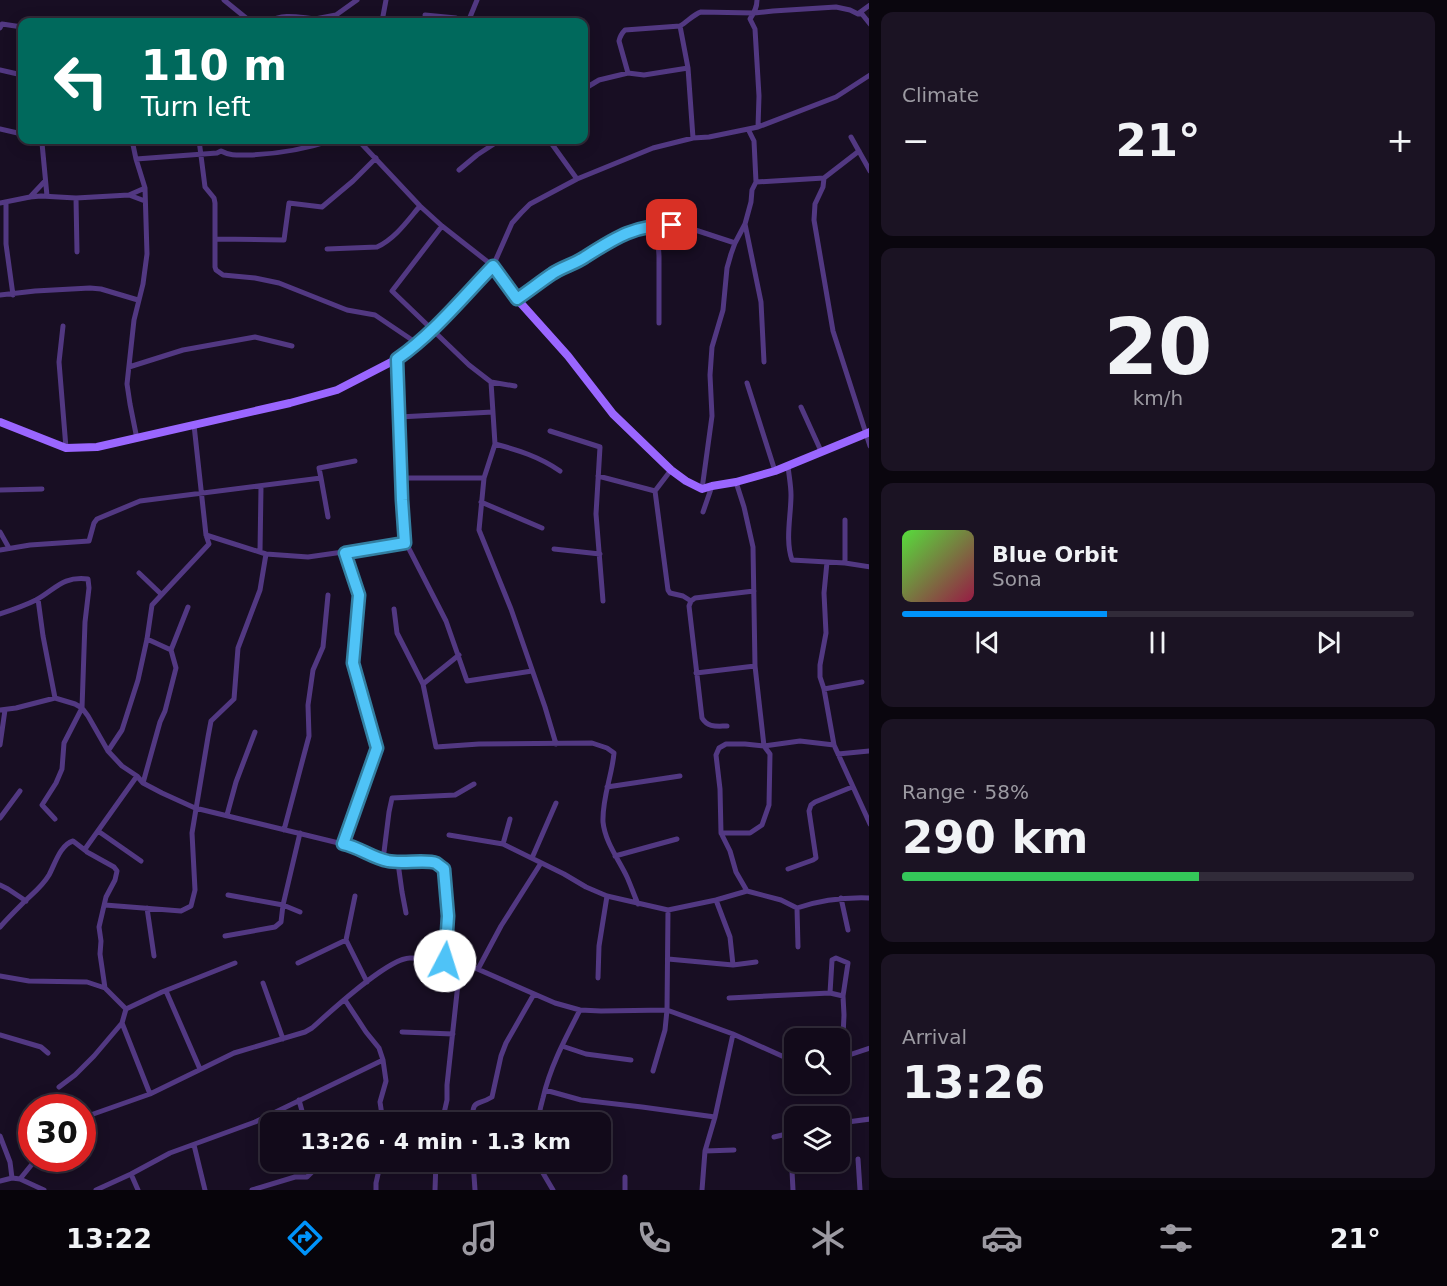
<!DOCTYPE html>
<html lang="en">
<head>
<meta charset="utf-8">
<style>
	body { margin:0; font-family:"DejaVu Sans",sans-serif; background:#1b1323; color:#f1f3f6; height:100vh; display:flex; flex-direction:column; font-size:22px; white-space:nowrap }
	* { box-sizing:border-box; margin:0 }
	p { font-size:20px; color:#9c9aa2 }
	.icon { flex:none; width:33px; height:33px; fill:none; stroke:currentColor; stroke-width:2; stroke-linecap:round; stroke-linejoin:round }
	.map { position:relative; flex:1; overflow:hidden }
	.drawer { display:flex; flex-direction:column; gap:12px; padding:12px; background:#0a060e; width:578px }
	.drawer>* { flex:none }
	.hud { position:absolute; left:18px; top:18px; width:570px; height:126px; border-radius:12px; box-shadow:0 3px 15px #0003,0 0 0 2px #312b39; background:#00695c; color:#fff; overflow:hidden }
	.buttons { position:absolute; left:784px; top:1028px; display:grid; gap:12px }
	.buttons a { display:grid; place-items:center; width:66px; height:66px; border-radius:12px; background:#120a1a; box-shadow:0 3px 15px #0003,0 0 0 2px #312b39; font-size:30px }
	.speed { position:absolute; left:18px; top:1094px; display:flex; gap:12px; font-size:30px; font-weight:700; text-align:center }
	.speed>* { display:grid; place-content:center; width:78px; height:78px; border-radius:50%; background:#120a1a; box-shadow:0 3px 15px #0003,0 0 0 2px #312b39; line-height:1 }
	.speed .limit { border:9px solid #d22; background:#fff; color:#111 }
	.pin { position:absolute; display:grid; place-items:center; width:51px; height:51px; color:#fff; margin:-26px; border-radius:12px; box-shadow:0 3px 9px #0006 }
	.me { position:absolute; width:66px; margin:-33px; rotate:5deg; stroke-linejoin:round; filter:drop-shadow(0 0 4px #0008) }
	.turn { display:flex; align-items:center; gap:21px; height:126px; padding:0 24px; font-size:27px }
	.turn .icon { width:78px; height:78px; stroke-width:2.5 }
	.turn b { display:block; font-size:42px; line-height:51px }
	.big { font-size:45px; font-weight:600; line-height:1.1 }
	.drawer .card { flex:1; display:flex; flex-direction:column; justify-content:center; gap:9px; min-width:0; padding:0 21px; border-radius:12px; background:#1b1323 }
	.drawer .dial { align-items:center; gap:0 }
	.dial b { font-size:78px; line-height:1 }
	.song { display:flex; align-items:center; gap:18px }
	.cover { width:72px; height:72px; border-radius:9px; background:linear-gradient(135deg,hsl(110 70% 55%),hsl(340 70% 35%)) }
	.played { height:6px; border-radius:3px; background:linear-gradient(90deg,#0093fa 40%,#312b39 40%) }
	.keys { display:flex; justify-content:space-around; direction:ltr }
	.heat { display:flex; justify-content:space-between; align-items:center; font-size:33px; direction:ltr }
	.charge { height:9px; border-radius:4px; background:linear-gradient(90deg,#34c759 58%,#312b39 0) }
	.trip { position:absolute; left:260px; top:1112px; width:351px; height:60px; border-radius:12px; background:#120a1a; box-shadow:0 3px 15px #0003,0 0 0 2px #312b39; font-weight:600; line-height:60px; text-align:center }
	.dock { display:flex; height:96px; justify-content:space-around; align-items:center; background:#07040a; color:#9c9aa2 }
	.dock .icon { width:42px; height:42px }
	.dock .selected { color:#0093fa }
	.dock b { font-size:27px; color:#f1f3f6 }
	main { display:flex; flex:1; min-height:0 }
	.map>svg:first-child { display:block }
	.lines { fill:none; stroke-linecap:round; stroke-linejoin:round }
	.street { stroke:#523882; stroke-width:5 }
	.secondary { stroke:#9a66ff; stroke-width:8 }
	.route-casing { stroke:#337fa1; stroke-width:15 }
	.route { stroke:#4fc3f7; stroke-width:10 }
</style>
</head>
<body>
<main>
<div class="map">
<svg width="870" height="1190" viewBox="0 0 870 1190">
	<rect width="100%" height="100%" fill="#180e23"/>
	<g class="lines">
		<!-- street -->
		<path class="street" d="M224 0 251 22
			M757 0C757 8 754 13 750 19L755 29 759 96 758 127
			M859 13 870 5
			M425 15 456 18 466 22
			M315 19 336 15 357 0
			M267 22C285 13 296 17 315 19L316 22
			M383 22V16L386 0
			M468 22 477 0
			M0 28 2 24 22 27
			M0 70 22 75
			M628 73 619 41C620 36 621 34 625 30L680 26
			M584 89 599 80 628 73 644 75 688 68
			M0 129 22 134
			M851 137 870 171
			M693 138 688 68 680 26C687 22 694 14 701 12L754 13 773 11 836 7 850 10 858 14H862L870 24
			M38 140 42 143 47 196
			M132 140 136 159 145 188 147 254 143 284 134 320 127 384 130 404 137 439
			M199 140 205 187 214 198 215 203V267L216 270 223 275 255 278 279 283 347 310 375 315 418 344
			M358 140 420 206 442 226 493 266 512 223 521 213 530 204 577 179 653 148 693 138 709 137 758 127 836 97 870 75
			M549 140 577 179
			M136 159 217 153 221 151C230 156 239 155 249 155 279 154 306 149 333 140
			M459 170 477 155 500 140
			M824 178 823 187 815 204 814 220 833 331 870 446
			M756 182 824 178 859 151
			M129 195 145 201
			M30 197 45 181
			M76 198 77 252
			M6 202V244L13 295
			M0 203 30 197 41 196 76 198 129 195 145 188
			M745 224 761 302 764 362
			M657 225 659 256V323
			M442 226 392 291 469 365 491 382 515 386
			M215 239 284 240 289 203 322 207 353 181 376 158
			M327 249 377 247C395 239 408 220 420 206
			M0 295 35 291 90 288 101 289 138 300
			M517 299 551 274 583 259 621 235 640 229 657 225 683 226 735 243
			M63 326 59 362 66 448
			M397 359 402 500 406 543 446 621 467 681 532 671
			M129 367 183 350 255 337 292 346
			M491 382 495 444 484 478 479 530 511 609 545 707 556 744
			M747 383 775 471
			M801 407 821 451
			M399 417 493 412
			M550 431 600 447 596 514 603 601
			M495 444C518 450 540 457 560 471
			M788 466C789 476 791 486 791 495 791 516 785 540 792 560L845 563 870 567
			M598 476 655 491 671 470
			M321 478 328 517
			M402 478H484
			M702 489 712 416 710 375 712 347 723 310 727 268 731 254 735 243 745 224 751 202 752 190 756 182 754 141 748 129
			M0 490 42 489
			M655 491 668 590 670 593 683 596 691 601
			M481 502 542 528
			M703 512 712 486
			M0 532 9 548
			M206 535 266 554 308 557 406 543
			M554 549 600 554
			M0 550 30 545 89 541 94 523 97 519 140 501 321 478 319 468 355 461
			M260 552 261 487
			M827 562 824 593 826 633 820 665V677L824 689 834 745 870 824
			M845 563V520
			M139 573 161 594
			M38 599 43 636 55 698
			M394 609 397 633 423 684 436 747 479 744 592 743 607 748 614 753C612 776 602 798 603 822 605 842 619 860 627 877 631 886 634 895 638 904
			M0 614C12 610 24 606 36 600 56 589 62 576 88 579L89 588 85 622 82 708 64 743 62 769 56 783 42 805 55 819
			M171 650 188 607
			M696 673 755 666
			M423 684 459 655
			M824 689 862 682
			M0 710 16 708 55 698 75 704 82 708 88 716 108 751 122 766 137 776 143 783 162 793 195 808 351 846 383 860 398 863 429 862 435 863 444 869 448 916 445 961
			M727 726C717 726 708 728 702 718L689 606 691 601 695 598 754 591
			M0 745 5 710
			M834 745 800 741 764 746 745 744H726L719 748 716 755 720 789 721 833 730 851 736 872 747 891 781 900 797 908C821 900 844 897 870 898
			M108 751 122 730 138 680 147 639 152 605 209 544 206 535 194 425
			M838 754 870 751
			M143 783 160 722 165 711 176 668 171 650 147 639
			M607 787 680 776
			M227 815 236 782 255 732
			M0 818 20 791
			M284 830 309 736 308 705 313 670 323 647 328 595
			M98 831 141 861
			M721 833H750L762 825 769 805 770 754 764 746 755 666 753 547 744 507 736 482
			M449 835 503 844 564 874 586 887 607 896 668 910 716 900 747 891
			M343 844 377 748 353 663 359 595 345 553
			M503 844 510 819
			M615 856 677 839
			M532 858 556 803
			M383 860 389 812 392 798 455 795 474 784
			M398 863 402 892 406 913
			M788 869 813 860 816 858 809 811 811 805 815 802 852 787
			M0 885 8 889 26 901
			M228 895 283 905 300 912
			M355 896 346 940 367 982
			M841 898 848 930
			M716 900 730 937 733 965
			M105 905 181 911 191 906 195 890 192 833 208 737 211 721 234 699 238 648 260 590 266 554
			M147 908 154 956
			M797 908 798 947
			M0 927C7 919 15 911 23 903 32 894 42 887 49 875 55 864 60 845 73 841L86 851
			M225 936 275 927 281 922 283 905 300 833
			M668 959 733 965 756 962
			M298 963 346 940
			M478 969 501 926 541 863
			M0 976 29 981 87 982 105 988 126 1009 122 1023 94 1056 75 1075 59 1087
			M598 978 599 946 607 896
			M263 983 283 1039
			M105 988 100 954 101 941 99 927 106 897 115 880 117 871 114 867 87 852 85 849 137 776
			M166 991 200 1069
			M830 993 832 960 836 958 848 963 843 996 844 1015 842 1058
			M729 998 830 993 843 996
			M345 1000 366 1032 379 1048 383 1060 386 1081 380 1102 383 1122
			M126 1009 162 992 235 963
			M122 1023 150 1094
			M402 1032 453 1034
			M0 1035 41 1047 48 1053
			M562 1046 586 1054 631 1060
			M840 1058 870 1048
			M653 1071 665 1030 667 1010 668 910
			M545 1090 581 1100 642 1107 715 1117
			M299 1100 305 1122
			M82 1118 150 1094 234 1053 305 1032 312 1028C330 1012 388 958 410 958 422 958 436 959 447 961 454 963 459 965 466 964L555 1003 580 1010 601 1011 667 1010 733 1034 782 1056 795 1059
			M442 1122 447 1100V1085L460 965
			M472 1122C473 1097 476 1107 492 1097L501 1056 506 1043 534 994
			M539 1122C538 1114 541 1106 543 1098 550 1067 565 1039 580 1010
			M840 1123 870 1119
			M0 1136 10 1162 12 1178
			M774 1137 795 1132
			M194 1145 205 1190
			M705 1151 734 1150
			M858 1159 860 1190
			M473 1161 475 1190
			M540 1161V1168L553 1190
			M792 1171 793 1190
			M131 1174 138 1190
			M20 1179 44 1190
			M0 1181 12 1178 20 1179 37 1158
			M96 1190 131 1174 170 1153 255 1122 383 1060
			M252 1190 295 1177H307L312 1172 316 1161
			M376 1190V1183L381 1161
			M435 1190 436 1161
			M625 1190V1177
			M702 1190 705 1151 715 1117 733 1034"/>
		<!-- secondary -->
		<path class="secondary" d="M0 422 66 448 97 447 290 403 337 390 397 359 418 344 493 266 517 299 568 356 613 414 671 470 686 481 702 489 712 486 736 482 775 471 870 432"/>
	</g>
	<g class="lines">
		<defs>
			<path id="route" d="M445 961 448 916 444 869C441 867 439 865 436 863 427 859 401 864 388 861 372 858 359 847 343 844L377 748 353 663 359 595 345 553 405 543 402 500 397 359C434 333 462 298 493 266L517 299C529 291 540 282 552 274 562 267 575 264 585 257 615 238 634 225 672 225"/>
		</defs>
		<!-- route casing -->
		<use href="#route" class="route-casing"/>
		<!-- route -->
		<use href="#route" class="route"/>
	</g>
</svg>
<div class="buttons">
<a><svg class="icon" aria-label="search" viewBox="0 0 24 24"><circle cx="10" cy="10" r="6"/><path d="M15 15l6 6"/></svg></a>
<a><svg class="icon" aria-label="layers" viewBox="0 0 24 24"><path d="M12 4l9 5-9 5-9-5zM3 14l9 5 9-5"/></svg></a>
</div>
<div class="speed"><div class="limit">30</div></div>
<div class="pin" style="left:672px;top:225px;background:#d93025"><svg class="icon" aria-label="arrive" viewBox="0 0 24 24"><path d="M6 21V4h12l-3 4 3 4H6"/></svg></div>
<svg class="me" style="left:445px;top:961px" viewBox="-20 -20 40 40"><circle r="19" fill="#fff"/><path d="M0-13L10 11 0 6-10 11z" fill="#4fc3f7"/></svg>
<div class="trip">13:26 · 4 min · 1.3 km</div>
<div class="hud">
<div class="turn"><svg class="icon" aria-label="left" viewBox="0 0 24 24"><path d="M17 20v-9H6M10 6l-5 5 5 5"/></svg><div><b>110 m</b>Turn left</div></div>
</div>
</div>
<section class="drawer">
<div class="card"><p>Climate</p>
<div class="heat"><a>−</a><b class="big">21°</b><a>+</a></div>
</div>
<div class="card dial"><b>20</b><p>km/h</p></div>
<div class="card">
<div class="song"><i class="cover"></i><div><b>Blue Orbit</b><p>Sona</p></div></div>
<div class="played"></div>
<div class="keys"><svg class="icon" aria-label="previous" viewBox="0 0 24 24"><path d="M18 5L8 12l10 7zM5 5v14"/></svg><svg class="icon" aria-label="pause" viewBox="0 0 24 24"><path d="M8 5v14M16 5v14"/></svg><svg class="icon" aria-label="next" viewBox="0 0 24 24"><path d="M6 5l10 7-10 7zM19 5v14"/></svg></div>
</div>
<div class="card"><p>Range · 58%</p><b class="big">290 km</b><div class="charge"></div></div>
<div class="card"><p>Arrival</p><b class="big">13:26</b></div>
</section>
</main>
<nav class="dock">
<b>13:22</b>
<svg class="icon selected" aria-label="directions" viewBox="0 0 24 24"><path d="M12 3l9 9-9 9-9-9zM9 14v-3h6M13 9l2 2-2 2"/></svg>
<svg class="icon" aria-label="music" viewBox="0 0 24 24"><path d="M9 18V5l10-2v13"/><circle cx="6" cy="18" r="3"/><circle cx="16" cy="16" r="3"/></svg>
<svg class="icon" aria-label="phone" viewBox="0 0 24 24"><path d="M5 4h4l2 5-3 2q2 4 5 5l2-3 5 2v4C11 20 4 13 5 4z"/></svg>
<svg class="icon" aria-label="climate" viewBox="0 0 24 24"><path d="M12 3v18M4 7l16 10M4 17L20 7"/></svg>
<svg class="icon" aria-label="car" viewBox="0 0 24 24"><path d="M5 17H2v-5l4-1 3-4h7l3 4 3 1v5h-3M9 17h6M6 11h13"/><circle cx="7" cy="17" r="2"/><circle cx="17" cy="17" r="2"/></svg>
<svg class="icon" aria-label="filters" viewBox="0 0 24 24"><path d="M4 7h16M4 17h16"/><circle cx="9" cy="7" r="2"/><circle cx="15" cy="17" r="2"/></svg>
<b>21°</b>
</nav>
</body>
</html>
